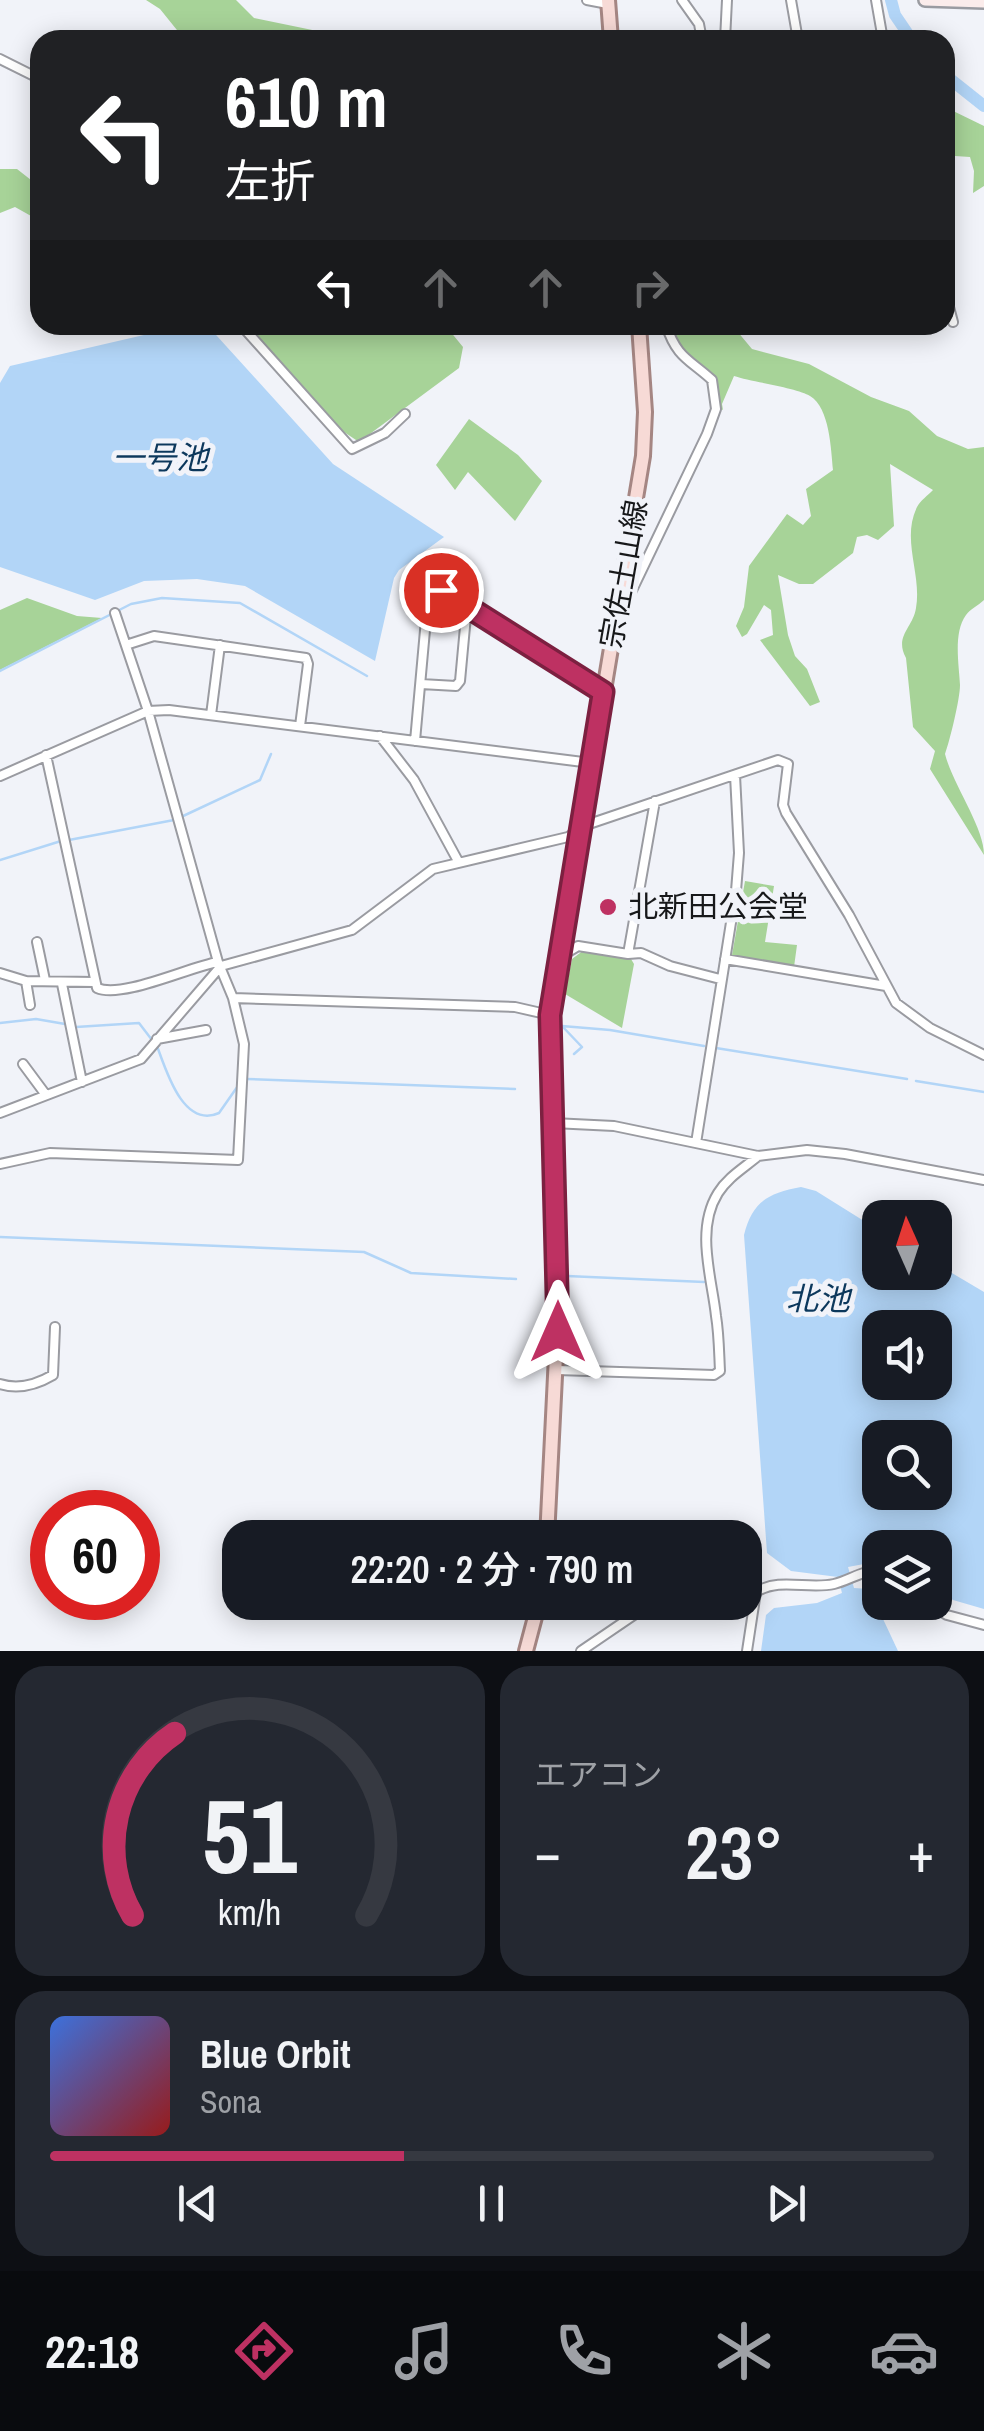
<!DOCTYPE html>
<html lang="ja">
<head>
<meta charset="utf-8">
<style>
	body { margin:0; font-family:"Archivo Narrow","Noto Sans JP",sans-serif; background:#242831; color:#f1f3f6; height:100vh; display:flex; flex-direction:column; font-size:38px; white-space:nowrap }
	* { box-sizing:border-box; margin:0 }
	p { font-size:32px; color:#9ea1a6 }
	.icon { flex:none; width:55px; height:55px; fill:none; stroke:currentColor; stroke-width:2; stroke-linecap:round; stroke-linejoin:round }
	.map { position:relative; height:1651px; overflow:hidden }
	.panel { display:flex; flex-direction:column; gap:15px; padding:15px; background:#0d0f14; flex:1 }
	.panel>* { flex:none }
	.banner { position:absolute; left:30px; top:30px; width:925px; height:305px; border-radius:30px; box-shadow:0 5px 25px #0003; background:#202124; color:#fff; overflow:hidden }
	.needle { width:65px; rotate:357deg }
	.tools { position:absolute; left:862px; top:1200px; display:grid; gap:20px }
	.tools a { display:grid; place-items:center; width:90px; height:90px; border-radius:20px; background:#171b24; box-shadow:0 5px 25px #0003; font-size:50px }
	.speed { position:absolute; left:30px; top:1490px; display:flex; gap:20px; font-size:50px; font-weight:700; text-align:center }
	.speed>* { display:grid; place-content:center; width:130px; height:130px; border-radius:50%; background:#171b24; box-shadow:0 5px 25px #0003; line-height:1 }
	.speed .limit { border:15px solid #d22; background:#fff; color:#111 }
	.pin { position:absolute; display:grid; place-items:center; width:85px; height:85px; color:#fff; margin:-42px; border:5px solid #fff; border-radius:50%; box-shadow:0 2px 10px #0007 }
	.me { position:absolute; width:110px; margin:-55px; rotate:0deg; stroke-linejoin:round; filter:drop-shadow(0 0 8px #0008) }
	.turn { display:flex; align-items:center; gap:35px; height:210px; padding:0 30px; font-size:45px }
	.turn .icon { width:130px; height:130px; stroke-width:2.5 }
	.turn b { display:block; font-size:70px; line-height:85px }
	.lanes { display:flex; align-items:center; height:95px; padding:0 30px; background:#0003; justify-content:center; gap:50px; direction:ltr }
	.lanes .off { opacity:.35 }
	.big { font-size:75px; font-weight:600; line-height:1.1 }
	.panel .widget { flex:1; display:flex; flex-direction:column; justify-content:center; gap:15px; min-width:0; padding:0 35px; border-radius:30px; background:#242831 }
	.panel .dial { align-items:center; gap:0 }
	.dial svg { height:260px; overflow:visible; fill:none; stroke:#363941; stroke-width:7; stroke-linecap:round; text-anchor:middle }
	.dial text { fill:#f1f3f6; stroke:none }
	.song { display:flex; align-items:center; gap:30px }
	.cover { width:120px; height:120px; border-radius:15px; background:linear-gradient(135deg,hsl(220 70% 55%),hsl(0 70% 35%)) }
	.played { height:10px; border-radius:5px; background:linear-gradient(90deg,#be3162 40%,#363941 40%) }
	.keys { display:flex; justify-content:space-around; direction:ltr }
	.heat { display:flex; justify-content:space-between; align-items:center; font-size:55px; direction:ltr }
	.panel .tiles { flex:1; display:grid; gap:15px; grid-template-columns:1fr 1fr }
	.widget:last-child { grid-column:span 2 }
	.trip { position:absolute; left:222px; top:1520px; width:540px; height:100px; border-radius:30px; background:#171b24; box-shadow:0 5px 25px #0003; font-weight:600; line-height:100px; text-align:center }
	.tab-bar { display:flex; height:160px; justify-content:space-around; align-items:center; background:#090b0e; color:#9ea1a6 }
	.tab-bar .icon { width:70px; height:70px }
	.tab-bar .current { color:#be3162 }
	.tab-bar b { font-size:45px; color:#f1f3f6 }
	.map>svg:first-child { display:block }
	.green { fill:#a7d398 }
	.water { fill:#b2d5f7; fill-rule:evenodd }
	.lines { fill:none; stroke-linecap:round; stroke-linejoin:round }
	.stream { stroke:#b2d5f7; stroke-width:2.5 }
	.river { stroke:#b2d5f7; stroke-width:12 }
	.minor-casing { stroke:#9a9ba1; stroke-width:12 }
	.secondary-casing { stroke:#9a9ba1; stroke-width:16 }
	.primary-casing { stroke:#a58683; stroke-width:18 }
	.minor { stroke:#fff; stroke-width:8 }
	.secondary { stroke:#fbeceb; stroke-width:11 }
	.primary { stroke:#f7dad6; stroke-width:12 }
	.route-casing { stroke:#7c2040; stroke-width:25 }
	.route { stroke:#be3162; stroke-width:18 }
	.poi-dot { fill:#be3162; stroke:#f1f3f9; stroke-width:4 }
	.labels { text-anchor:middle; stroke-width:10; stroke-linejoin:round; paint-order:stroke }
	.street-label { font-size:30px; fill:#17181a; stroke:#f1f3f9 }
	.poi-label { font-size:30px; fill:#17181a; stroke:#f1f3f9; text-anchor:start }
	.water-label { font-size:32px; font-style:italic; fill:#0c385c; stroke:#f1f3f9 }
</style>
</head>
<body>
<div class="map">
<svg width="984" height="1651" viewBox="0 0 984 1651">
	<rect width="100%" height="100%" fill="#f1f3f9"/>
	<!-- green -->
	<path class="green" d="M146 0H236L254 18 361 40H185L160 9Z
		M945 107 984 126V186L973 193 974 171 970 157 955 156 945 142Z
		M0 169H17L31 180 40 182V221L15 207 0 213Z
		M247 325H445L463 347 459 368 359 442 335 426Z
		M668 325H732L752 349 809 364 871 397 909 411 937 436 968 449 984 447V600C978 606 970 609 966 615 953 633 959 664 960 685 960 699 950 740 945 754 953 785 984 827 984 855L930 769 935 751 913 727 906 658C894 636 913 628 916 608 922 574 901 540 917 507 920 501 928 495 933 490L890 464 894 526 878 540 867 535 857 537 853 553 813 584H799L778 575 788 635 795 656 807 669 820 702 810 706 760 640 773 635 771 610 764 605 747 634 742 637 736 626 744 607 749 566 787 514 803 525 811 516 806 489 833 470C831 450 830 408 810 396 798 388 752 382 734 376L722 404 723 410 718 407 714 380 683 356Z
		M469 419 518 455 542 481 515 521 468 472 455 490 436 465Z
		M27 598 77 616 102 618 0 670V610Z
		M745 881 774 886 765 942 797 945 794 967 732 955Z
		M584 950 631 959 634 964 622 1028 565 994 572 959Z"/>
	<!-- water -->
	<path class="water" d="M187 325H207L333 464 444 537 399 570 394 578 375 661 245 586 197 579 144 581 95 600 0 567V383L10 366Z
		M801 1187 816 1191 880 1231V1272H935V1263L984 1292V1609L953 1600 935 1586V1548H880V1561L848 1567 854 1588 869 1589 898 1651H761L766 1615 774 1608 817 1603 842 1593 838 1577 791 1571 767 1553 744 1235C752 1202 768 1193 801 1187ZM880 1328H935V1382H880ZM880 1438H935V1492H880Z"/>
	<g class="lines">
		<!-- stream -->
		<path class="stream" d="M0 671 131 604 162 598 240 603 367 676
			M181 817 260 780 271 754
			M69 840 174 820
			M0 860 61 841
			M0 1023 36 1019 65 1024
			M76 1027 139 1023 152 1040
			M157 1046C166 1070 183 1129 219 1113L240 1083
			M716 1048 907 1079
			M574 1054 582 1047 562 1026 610 1030 704 1046
			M247 1079 515 1089
			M916 1081 984 1092
			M0 1237 364 1252 411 1273 516 1279
			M567 1276 704 1282"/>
		<!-- river -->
		<path class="river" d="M891 0 895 15 912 40
			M945 75 984 106"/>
		<defs>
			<path id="minor" d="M587 0 608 4
				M682 0 699 24 702 40
				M791 0 798 40
				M876 0 883 40
				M725 40 727 0
				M0 59 40 79
				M945 292 953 322
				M241 325 352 449 385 433 405 414
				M618 611 625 605 707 434 716 409 712 380C689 359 677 358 666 325
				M129 644 154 636 306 658 308 664 300 726
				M421 684 456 686 460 681 466 616 471 608
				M211 715 220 645
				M380 736 414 780 458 861
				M415 741 428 597 437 589 603 692
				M46 755 97 988C122 999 189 967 218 962
				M0 776 148 711 169 710 591 763
				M37 942 45 980
				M560 952H568L578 946 628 954 641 953 670 966 720 979
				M628 954 655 801
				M725 959 886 986
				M0 973 26 981 94 982
				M26 981 30 1005
				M62 984 82 1082
				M233 998 515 1007 550 1015
				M157 1039 206 1030
				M23 1064 46 1095
				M0 1113 141 1059 221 966 352 930 433 869 568 837 589 824 778 760 788 764 783 805 786 813 849 915 896 1003 930 1028 984 1055
				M553 1123 614 1126 758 1156 807 1150 845 1154 984 1180
				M696 1143 736 891 739 853 735 775
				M0 1164 50 1153 238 1160 244 1044 233 998 218 962 148 711 115 613
				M557 1370 714 1375 720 1371C719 1352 719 1334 716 1316 712 1278 695 1230 718 1193 728 1177 744 1168 758 1156
				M0 1384C19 1390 36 1385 53 1375L55 1327
				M745 1580 760 1589
				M925 1602 947 1615 984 1625
				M581 1651 653 1602
				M747 1651 756 1592C780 1577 808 1590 834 1584 850 1580 863 1570 880 1570"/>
			<path id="secondary" d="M925 0 984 2"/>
			<path id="primary" d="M608 0 611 40
				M547 1538 559 1295 550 1015 643 456 645 412 639 325
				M526 1651 539 1602"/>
		</defs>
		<!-- minor casing -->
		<use href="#minor" class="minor-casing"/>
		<!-- secondary casing -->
		<use href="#secondary" class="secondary-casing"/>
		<!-- primary casing -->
		<use href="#primary" class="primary-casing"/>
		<!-- minor -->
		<use href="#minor" class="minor"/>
		<!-- secondary -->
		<use href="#secondary" class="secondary"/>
		<!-- primary -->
		<use href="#primary" class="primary"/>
	</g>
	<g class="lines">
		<defs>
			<path id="route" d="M441 590 603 692 550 1015 558 1332"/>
		</defs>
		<!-- route casing -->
		<use href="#route" class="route-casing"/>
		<!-- route -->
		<use href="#route" class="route"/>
	</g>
	<!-- markers -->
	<circle class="poi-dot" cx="608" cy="907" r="10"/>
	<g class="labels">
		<!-- street labels -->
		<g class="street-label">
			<text transform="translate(624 574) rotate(-80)" y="10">宗佐土山線</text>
		</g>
		<!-- poi labels -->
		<g class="poi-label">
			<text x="628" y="917">北新田公会堂</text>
		</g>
		<!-- water labels -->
		<g class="water-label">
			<text x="160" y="469">一号池</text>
			<text x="818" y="1310">北池</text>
		</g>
	</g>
</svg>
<div class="tools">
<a><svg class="needle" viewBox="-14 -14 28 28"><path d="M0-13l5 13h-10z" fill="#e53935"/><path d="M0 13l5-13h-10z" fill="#9ea1a6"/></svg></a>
<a><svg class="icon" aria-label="sound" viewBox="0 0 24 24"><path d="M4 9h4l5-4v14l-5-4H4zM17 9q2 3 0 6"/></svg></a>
<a><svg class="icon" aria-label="search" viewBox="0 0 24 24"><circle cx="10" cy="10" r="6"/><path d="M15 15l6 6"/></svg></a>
<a><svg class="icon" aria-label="layers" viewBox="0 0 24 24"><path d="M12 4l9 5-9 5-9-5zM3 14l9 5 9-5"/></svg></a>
</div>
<div class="speed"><div class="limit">60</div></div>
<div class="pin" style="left:441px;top:590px;background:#d93025"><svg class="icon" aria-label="arrive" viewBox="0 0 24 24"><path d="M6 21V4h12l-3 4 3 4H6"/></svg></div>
<svg class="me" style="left:558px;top:1332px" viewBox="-20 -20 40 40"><path d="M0-17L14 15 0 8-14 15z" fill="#be3162" stroke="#fff" stroke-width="4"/></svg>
<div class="trip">22:20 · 2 分 · 790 m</div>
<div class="banner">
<div class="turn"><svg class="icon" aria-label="left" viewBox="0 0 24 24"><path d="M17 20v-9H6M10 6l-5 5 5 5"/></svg><div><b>610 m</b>左折</div></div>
<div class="lanes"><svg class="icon" aria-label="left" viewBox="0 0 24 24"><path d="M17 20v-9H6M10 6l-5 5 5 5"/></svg><svg class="icon off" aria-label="ahead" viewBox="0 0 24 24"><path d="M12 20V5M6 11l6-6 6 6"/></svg><svg class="icon off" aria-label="ahead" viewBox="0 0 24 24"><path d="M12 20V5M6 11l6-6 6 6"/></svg><svg class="icon off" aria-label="right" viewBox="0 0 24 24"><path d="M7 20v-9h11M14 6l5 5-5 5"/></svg></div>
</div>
</div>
<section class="panel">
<div class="tiles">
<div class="widget dial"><svg viewBox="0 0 100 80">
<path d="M14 69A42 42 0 1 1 86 69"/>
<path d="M14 69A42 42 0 0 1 27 13" stroke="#be3162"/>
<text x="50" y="56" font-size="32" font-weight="700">51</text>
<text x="50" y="72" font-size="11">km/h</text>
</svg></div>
<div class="widget"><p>エアコン</p>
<div class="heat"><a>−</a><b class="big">23°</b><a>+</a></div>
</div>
<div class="widget">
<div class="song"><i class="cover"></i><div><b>Blue Orbit</b><p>Sona</p></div></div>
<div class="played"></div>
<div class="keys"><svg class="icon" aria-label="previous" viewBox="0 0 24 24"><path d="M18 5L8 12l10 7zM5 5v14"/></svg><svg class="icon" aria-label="pause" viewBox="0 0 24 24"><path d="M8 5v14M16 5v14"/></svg><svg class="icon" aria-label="next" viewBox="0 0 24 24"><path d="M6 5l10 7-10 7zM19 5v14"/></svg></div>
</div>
</div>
</section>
<nav class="tab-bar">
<b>22:18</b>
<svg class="icon current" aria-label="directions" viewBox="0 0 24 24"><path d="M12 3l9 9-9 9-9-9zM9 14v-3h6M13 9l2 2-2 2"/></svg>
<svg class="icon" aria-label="music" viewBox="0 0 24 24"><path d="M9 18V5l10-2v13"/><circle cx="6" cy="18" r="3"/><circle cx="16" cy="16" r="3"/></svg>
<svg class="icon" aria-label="phone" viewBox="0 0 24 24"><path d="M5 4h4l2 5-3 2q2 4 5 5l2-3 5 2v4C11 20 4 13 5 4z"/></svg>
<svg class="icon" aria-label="climate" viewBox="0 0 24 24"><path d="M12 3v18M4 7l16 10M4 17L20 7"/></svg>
<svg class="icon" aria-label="car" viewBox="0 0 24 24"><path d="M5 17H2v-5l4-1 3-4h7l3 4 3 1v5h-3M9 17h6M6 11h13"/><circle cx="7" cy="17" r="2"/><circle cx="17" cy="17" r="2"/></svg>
</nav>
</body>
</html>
